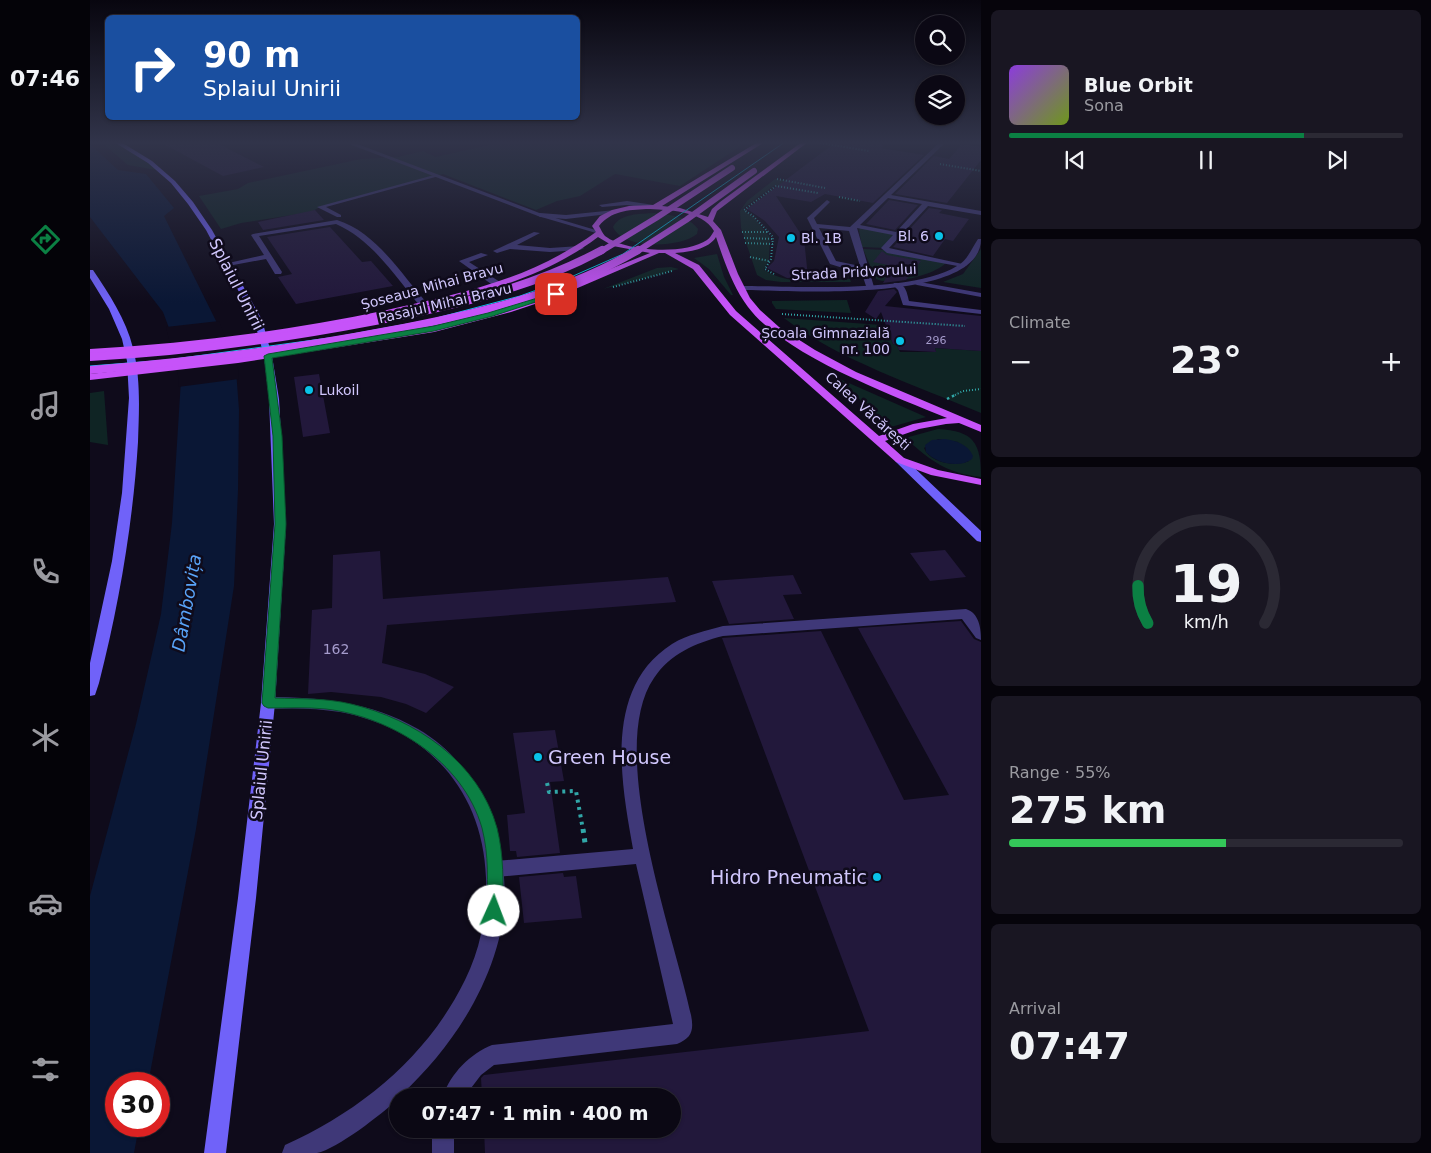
<!DOCTYPE html>
<html lang="en">
<head>
<meta charset="utf-8">
<style>
	body { margin:0; font-family:"DejaVu Sans",sans-serif; background:#191622; color:#f1f3f6; height:100vh; display:flex; flex-direction:column; font-size:19px; white-space:nowrap }
	* { box-sizing:border-box; margin:0 }
	p { font-size:16px; color:#9a9aa0 }
	.icon { flex:none; width:28px; height:28px; fill:none; stroke:currentColor; stroke-width:2; stroke-linecap:round; stroke-linejoin:round }
	.map { position:relative; flex:1; overflow:hidden }
	.panel { display:flex; flex-direction:column; gap:10px; padding:10px; background:#06040b; width:450px }
	.panel>* { flex:none }
	.top-card { position:absolute; left:15px; top:15px; width:475px; height:105px; border-radius:8px; box-shadow:0 1px 4px #0004,0 0 0 1px #2b2934; background:#1a4fa0; color:#fff; overflow:hidden }
	.buttons { position:absolute; left:825px; top:15px; display:grid; gap:10px }
	.buttons a { display:grid; place-items:center; width:50px; height:50px; border-radius:50%; background:#0b0814; box-shadow:0 1px 4px #0004,0 0 0 1px #2b2934; font-size:25px }
	.speed { position:absolute; left:15px; top:1072px; display:flex; gap:10px; font-size:25px; font-weight:700; text-align:center }
	.speed>* { display:grid; place-content:center; width:65px; height:65px; border-radius:50%; background:#0b0814; box-shadow:0 1px 4px #0004,0 0 0 1px #2b2934; line-height:1 }
	.speed .limit { border:8px solid #d22; background:#fff; color:#111 }
	.pin { position:absolute; display:grid; place-items:center; width:42px; height:42px; color:#fff; margin:-21px; border-radius:10px; box-shadow:0 2px 8px #0006 }
	.me { position:absolute; width:55px; margin:-28px; rotate:2deg; stroke-linejoin:round; filter:drop-shadow(0 0 4px #0008) }
	.turn { display:flex; align-items:center; gap:18px; height:105px; padding:0 15px; font-size:22px }
	.turn .icon { width:65px; height:65px; stroke-width:2.5 }
	.turn b { display:block; font-size:35px; line-height:42px }
	.big { font-size:38px; font-weight:800; line-height:1.1 }
	.panel .tile { flex:1; display:flex; flex-direction:column; justify-content:center; gap:8px; min-width:0; padding:0 18px; border-radius:8px; background:#191622 }
	.panel .dial { align-items:center; gap:0 }
	.dial svg { height:130px; overflow:visible; fill:none; stroke:#2b2934; stroke-width:7; stroke-linecap:round; text-anchor:middle }
	.dial text { fill:#f1f3f6; stroke:none }
	.song { display:flex; align-items:center; gap:15px }
	.cover { width:60px; height:60px; border-radius:8px; background:linear-gradient(135deg,hsl(270 70% 55%),hsl(80 70% 35%)) }
	.played { height:5px; border-radius:2px; background:linear-gradient(90deg,#0b8043 75%,#2b2934 75%) }
	.keys { display:flex; justify-content:space-around; direction:ltr }
	.heat { display:flex; justify-content:space-between; align-items:center; font-size:28px; direction:ltr }
	.charge { height:8px; border-radius:4px; background:linear-gradient(90deg,#34c759 55%,#2b2934 0) }
	.trip { position:absolute; left:299px; top:1088px; width:292px; height:50px; border-radius:25px; background:#0b0814; box-shadow:0 1px 4px #0004,0 0 0 1px #2b2934; font-weight:800; line-height:50px; text-align:center }
	main { display:flex; flex:1; min-height:0 }
	.tab-bar { display:flex; flex-direction:column; width:90px; justify-content:space-around; align-items:center; background:#040308; color:#9a9aa0 }
	.tab-bar .icon { width:35px; height:35px }
	.tab-bar .active { color:#0b8043 }
	.tab-bar b { font-size:22px; color:#f1f3f6 }
	.map>svg:first-child { display:block }
	.green { fill:#0f2424; fill-rule:evenodd }
	.water { fill:#0a1735 }
	.pier { fill:#0f0b1b }
	.building { fill:#22183b }
	.lines { fill:none; stroke-linecap:round; stroke-linejoin:round }
	.path-far3 { stroke:#31a7a8; stroke-width:2; stroke-dasharray:1 2; stroke-linecap:butt }
	.path-far2 { stroke:#31a7a8; stroke-width:2.5; stroke-dasharray:2.5 3; stroke-linecap:butt }
	.path-far1 { stroke:#31a7a8; stroke-width:4; stroke-dasharray:3 4.5; stroke-linecap:butt }
	.path { stroke:#31a7a8; stroke-width:5; stroke-dasharray:4 5.5; stroke-linecap:butt }
	.service { fill:#3f3878; fill-rule:evenodd }
	.minor { fill:#3f3878; fill-rule:evenodd }
	.secondary { fill:#7062f9; fill-rule:evenodd }
	.primary { fill:#c653f9; fill-rule:evenodd }
	.tram { stroke:#09c2e8; stroke-width:1 }
	.primary-bridge-far1 { stroke:#c653f9; stroke-width:6 }
	.primary-bridge { stroke:#c653f9; stroke-width:8 }
	.route { fill:#0b8043; stroke:#07532c }
	.poi-dot { fill:#09c2e8; stroke:#0f0b1b; stroke-width:2 }
	.labels { text-anchor:middle; stroke-width:5; stroke-linejoin:round; paint-order:stroke }
	.far-number-label { font-size:11px; fill:#a59bcc }
	.far-poi-label { font-size:14px; fill:#d1c7fd; stroke:#0f0b1b; text-anchor:end }
	.far-street-label { font-size:14px; fill:#d1c7fd; stroke:#0f0b1b }
	.number-label { font-size:14px; fill:#a59bcc }
	.street-label { font-size:16px; fill:#d1c7fd; stroke:#0f0b1b }
	.water-label { font-size:18px; font-style:italic; fill:#59a4f9; stroke:#0f0b1b }
	.near-poi-label { font-size:19px; fill:#d1c7fd; stroke:#0f0b1b; text-anchor:start }
</style>
</head>
<body>
<main>
<nav class="tab-bar">
<b>07:46</b>
<svg class="icon active" aria-label="directions" viewBox="0 0 24 24"><path d="M12 3l9 9-9 9-9-9zM9 14v-3h6M13 9l2 2-2 2"/></svg>
<svg class="icon" aria-label="music" viewBox="0 0 24 24"><path d="M9 18V5l10-2v13"/><circle cx="6" cy="18" r="3"/><circle cx="16" cy="16" r="3"/></svg>
<svg class="icon" aria-label="phone" viewBox="0 0 24 24"><path d="M5 4h4l2 5-3 2q2 4 5 5l2-3 5 2v4C11 20 4 13 5 4z"/></svg>
<svg class="icon" aria-label="climate" viewBox="0 0 24 24"><path d="M12 3v18M4 7l16 10M4 17L20 7"/></svg>
<svg class="icon" aria-label="car" viewBox="0 0 24 24"><path d="M5 17H2v-5l4-1 3-4h7l3 4 3 1v5h-3M9 17h6M6 11h13"/><circle cx="7" cy="17" r="2"/><circle cx="17" cy="17" r="2"/></svg>
<svg class="icon" aria-label="filters" viewBox="0 0 24 24"><path d="M4 7h16M4 17h16"/><circle cx="9" cy="7" r="2"/><circle cx="15" cy="17" r="2"/></svg>
</nav>
<div class="map">
<svg width="891" height="1153" viewBox="0 0 891 1153">
	<rect width="100%" height="100%" fill="#0f0b1b"/>
	<!-- green -->
	<path class="green" d="M11 142H27L72 171 38 165Z
		M412 142H657L590 186 525 174 490 196 467 201 446 210 353 174 230 207 221 212 151 223 131 229 109 196 148 189 158 183 271 159 308 157 333 151 346 157Z
		M685 179 730 187 725 192 685 185 652 209 663 217 680 237 679 258 674 270C700 286 731 281 760 279L761 282H691L676 280 667 275 651 228 650 211 657 201Z
		M564 213C579 215 599 216 608 229L607 234C590 248 533 250 523 227 530 213 551 214 564 213Z
		M771 227 806 234 795 248 772 247 769 230Z
		M773 249 795 250 856 263C844 275 801 286 786 279Z
		M891 249V288L853 282 873 274Z
		M627 254 634 277 643 295H641L619 269 604 258Z
		M581 267 589 269 513 289 567 268Z
		M757 300 761 313 686 309 682 303V301Z
		M694 318 792 325 799 333 803 344 807 345 810 352H846L845 348 891 351V413C828 386 748 360 694 318Z
		M743 376 836 417 801 427Z
		M14 391 18 445 0 442V393Z
		M848 429C884 431 891 443 891 477 856 473 841 461 815 438ZM848 439 868 442 879 461C865 467 840 463 834 448Z"/>
	<!-- water -->
	<path class="water" d="M0 144 28 170 56 174 84 208 74 216 129 327 146 370 149 410 148 490 144 586 106 829 58 1084H26V1126H49L44 1153H0V896L46 724 71 614 82 523 91 380 82 336 73 312 0 217Z
		M855 439C866 441 878 444 883 456L882 459C869 469 846 463 836 452L835 445 842 440Z"/>
	<!-- pier -->
	<path class="pier" d="M129 321 148 369 149 379 88 387 89 380 76 327Z"/>
	<!-- building -->
	<path class="building" d="M70 142H125L174 167 133 176Z
		M746 142H798L791 148 834 155 783 203 735 194 721 202 686 196 714 239 718 277 697 278 677 268 684 261 689 237 675 221 657 209Z
		M872 144 891 147V160L857 203 805 194 844 156 859 159Z
		M799 200 828 205 805 230 776 224Z
		M839 208 852 210 849 213 879 219 863 241 855 239 843 256 803 247Z
		M225 210 234 220 173 230 168 222Z
		M240 227 272 262 281 261 303 286 206 304 188 277 202 274 177 237Z
		M792 251 797 255 831 261 816 280 793 283 803 266 783 262Z
		M804 289 807 292 795 306 891 316V351L845 348 846 352 809 350 807 345 803 344 791 312 786 319 775 312 788 291Z
		M229 374 240 433 213 437 204 377Z
		M855 550 876 577 840 581 820 553Z
		M290 551 293 599 578 577 586 602 297 625 292 663 335 674 364 687 336 713 316 704 291 697 241 692 218 694 222 610 242 608 243 555Z
		M703 575 712 594 693 595 704 619 639 624 622 581Z
		M871 621 884 639 891 642V1153H395L394 1129H582V1096H392L391 1078 394 1075 779 1031 632 638 731 631 814 800 859 795 768 628Z
		M465 730 474 781 460 782 470 853 427 857 426 851H420L417 815 435 813 423 733Z
		M473 873 474 877 486 876 492 918 434 923 429 877Z"/>
	<g class="lines">
		<!-- path-far3 -->
		<path class="path-far3" d="M730 143 779 151
			M850 164 891 171
			M687 179 735 188
			M749 197 770 201
			M652 232H679
			M654 238 683 239
			M655 243 683 244
			M660 257 679 261
			M684 274 675 269 681 259 683 237 663 216 654 210 686 186 728 193
			M523 287 582 271
			M692 314 875 326
			M865 395 873 391 891 389"/>
		<!-- path-far2 -->
		<path class="path-far2" d="M857 399 867 394"/>
		<!-- path-far1 -->
		<path class="path-far1" d="M457 783 459 792 486 791 493 830"/>
		<!-- path -->
		<path class="path" d="M493 829 495 843"/>
		<!-- service -->
		<path class="service" d="M850 142H856L801 195 891 211V215L838 206 799 248 877 265 873 267 797 253 791 248 803 235 767 228 784 287 777 289 771 271 753 268 740 264 717 218 737 200 740 202 724 218 727 224 760 227ZM798 198 832 204 806 232 770 225ZM729 228 759 231 770 266 746 261Z
			M344 175 349 176 236 207 251 215V217H247L227 207Z
			M537 201 564 205 567 207 564 209 537 205 512 207 509 205Z
			M525 210 527 211V213L476 219 450 217 447 215 450 213 476 215Z
			M247 220C286 232 311 274 337 303V307H331C306 278 283 240 246 224L169 236 192 272 191 274H185L176 259 138 266 134 264 174 255 161 235 163 234Z
			M444 232 450 233 427 245 460 248 490 246 494 248 490 250 460 252 420 249 407 253 403 251Z
			M391 253 398 255 379 262 410 282V286H404L369 261Z
			M824 281 891 293V297L827 285 823 283Z
			M804 283C815 282 817 292 819 301L891 310V314L813 305 808 290 803 285Z
			M876 609C889 613 891 628 891 640L886 638 872 619 633 636C605 643 580 654 564 678 515 749 584 935 601 1015 604 1030 602 1038 587 1044L404 1065 391 1075 375 1096H353C361 1073 380 1054 402 1045L583 1024 546 864 406 877 400 874 397 869 400 864 406 861 543 849C531 781 513 688 582 644 598 634 616 631 633 626Z
			M342 1129H364V1153H342Z"/>
		<!-- minor -->
		<path class="minor" d="M254 142H262L452 214 509 231 506 233 448 216Z
			M888 239H891C891 305 696 290 651 290L647 288 651 286C706 286 822 294 867 266 877 261 882 248 888 239Z
			M178 697C231 697 281 702 328 729 404 773 432 875 404 956 386 1010 352 1057 310 1096H308V1099C292 1114 247 1149 227 1153 217 1153 203 1153 192 1153L195 1145C271 1111 338 1056 375 980 391 948 397 913 396 878 393 789 336 728 250 712 226 708 202 708 178 709L173 707 171 703 173 699Z"/>
		<!-- secondary -->
		<path class="secondary" d="M24 142H31L62 161 85 181 103 202 122 230 172 320 182 356 189 399 196 524 185 703 166 898 136 1153H114L148 898 171 703 184 524 179 399 174 356 164 320 116 230 98 204 81 183 58 163Z
			M0 270H3C19 294 36 319 43 348 51 379 49 411 48 442 43 523 29 605 9 683L5 695 0 696V663L22 561 32 493 39 398 37 361 32 339 19 309 0 278Z
			M810 457 814 458 891 531V542L887 541 806 462 805 460 806 458Z"/>
		<!-- primary -->
		<path class="primary" d="M668 142H675L572 206 590 208 618 217 622 209 630 202 712 142H718L627 211 623 221 631 230 648 274 660 298 670 310 689 327 725 350 766 372 891 425V432L869 423 856 424 829 429 795 441 814 458 848 470 891 479V485L841 475 806 462 640 315 603 269 575 253H569L469 296 421 312 344 332 148 363 0 380V374L148 357 344 326 415 308 463 292 560 253 523 246 508 237C451 280 384 295 315 311 211 335 106 348 0 355V349C100 343 199 331 297 310 374 293 441 279 506 232L502 226 510 216 522 210 539 206 563 205ZM556 209C577 210 612 210 624 231 622 234 620 238 617 240 595 255 536 252 515 236 512 233 511 229 509 226 521 211 538 210 556 209ZM626 237C634 261 643 287 658 307 694 355 801 395 857 418L823 424 789 436 646 311 609 265 585 253C599 252 619 249 626 237Z"/>
		<!-- tram -->
		<path class="tram" d="M0 366 77 360 246 337 339 320 430 296 474 280 533 254 695 142"/>
		<!-- primary-bridge-far1 -->
		<path class="primary-bridge-far1" d="M510 252 566 218 642 168
			M546 252 596 220 664 171"/>
		<!-- primary-bridge -->
		<path class="primary-bridge" d="M0 357C96 352 191 339 285 321 363 306 442 288 512 250
			M0 370C99 362 198 350 297 331 382 315 472 295 548 250"/>
	</g>
	<!-- sky -->
	<linearGradient id="sky" x2="0" y2="1"><stop stop-color="#08060f"/><stop offset="0.47" stop-color="#31344a"/><stop offset="1" stop-color="#31344a" stop-opacity="0"/></linearGradient>
	<rect width="891" height="303" fill="url(#sky)"/>
	<!-- route -->
	<path class="route" d="M464 293 470 294 403 316 344 331 182 358 192 436 196 524 185 698C211 699 236 698 261 704 325 719 389 762 407 828 414 856 413 883 413 911L410 917 404 919 399 917 396 911C398 883 399 855 392 828 373 761 302 717 236 709 217 707 197 708 178 708L174 706 172 703 185 524 183 436 174 356 178 354 344 326 398 313Z"/>
	<!-- markers -->
	<g class="poi-dot">
		<circle cx="849" cy="236" r="5"/>
		<circle cx="701" cy="238" r="5"/>
		<circle cx="810" cy="341" r="5"/>
		<circle cx="219" cy="390" r="5"/>
		<circle cx="448" cy="757" r="5"/>
		<circle cx="787" cy="877" r="5"/>
	</g>
	<g class="labels">
		<!-- far-number labels -->
		<g class="far-number-label">
			<text x="846" y="344">296</text>
		</g>
		<!-- far-poi labels -->
		<g class="far-poi-label">
			<text x="839" y="241">Bl. 6</text>
			<text x="711" y="243" text-anchor="start">Bl. 1B</text>
			<text x="800" y="338">Școala Gimnazială<tspan x="800" dy="16">nr. 100</tspan></text>
			<text x="229" y="395" text-anchor="start">Lukoil</text>
		</g>
		<!-- far-street labels -->
		<g class="far-street-label">
			<text transform="translate(764 272) rotate(-3)" y="5">Strada Pridvorului</text>
			<text transform="translate(342 286) rotate(-15)" y="5">Șoseaua Mihai Bravu</text>
			<text transform="translate(355 303) rotate(-13)" y="5">Pasajul Mihai Bravu</text>
			<text transform="translate(778 411) rotate(42)" y="5">Calea Văcărești</text>
		</g>
		<!-- number labels -->
		<g class="number-label">
			<text x="246" y="654">162</text>
		</g>
		<!-- street labels -->
		<g class="street-label">
			<text transform="translate(147 284) rotate(63)" y="6">Splaiul Unirii</text>
			<text transform="translate(171 770) rotate(-84)" y="6">Splaiul Unirii</text>
		</g>
		<!-- water labels -->
		<g class="water-label">
			<text transform="translate(97 603) rotate(-80)" y="6">Dâmbovița</text>
		</g>
		<!-- near-poi labels -->
		<g class="near-poi-label">
			<text x="458" y="764">Green House</text>
			<text x="777" y="884" text-anchor="end">Hidro Pneumatic</text>
		</g>
	</g>
</svg>
<div class="buttons">
<a><svg class="icon" aria-label="search" viewBox="0 0 24 24"><circle cx="10" cy="10" r="6"/><path d="M15 15l6 6"/></svg></a>
<a><svg class="icon" aria-label="layers" viewBox="0 0 24 24"><path d="M12 4l9 5-9 5-9-5zM3 14l9 5 9-5"/></svg></a>
</div>
<div class="speed"><div class="limit">30</div></div>
<div class="pin" style="left:466px;top:294px;background:#d93025"><svg class="icon" aria-label="arrive" viewBox="0 0 24 24"><path d="M6 21V4h12l-3 4 3 4H6"/></svg></div>
<svg class="me" style="left:404px;top:911px" viewBox="-20 -20 40 40"><circle r="19" fill="#fff"/><path d="M0-13L10 11 0 6-10 11z" fill="#0b8043"/></svg>
<div class="trip">07:47 · 1 min · 400 m</div>
<div class="top-card">
<div class="turn"><svg class="icon" aria-label="right" viewBox="0 0 24 24"><path d="M7 20v-9h11M14 6l5 5-5 5"/></svg><div><b>90 m</b>Splaiul Unirii</div></div>
</div>
</div>
<section class="panel">
<div class="tile">
<div class="song"><i class="cover"></i><div><b>Blue Orbit</b><p>Sona</p></div></div>
<div class="played"></div>
<div class="keys"><svg class="icon" aria-label="previous" viewBox="0 0 24 24"><path d="M18 5L8 12l10 7zM5 5v14"/></svg><svg class="icon" aria-label="pause" viewBox="0 0 24 24"><path d="M8 5v14M16 5v14"/></svg><svg class="icon" aria-label="next" viewBox="0 0 24 24"><path d="M6 5l10 7-10 7zM19 5v14"/></svg></div>
</div>
<div class="tile"><p>Climate</p>
<div class="heat"><a>−</a><b class="big">23°</b><a>+</a></div>
</div>
<div class="tile dial"><svg viewBox="0 0 100 80">
<path d="M14 69A42 42 0 1 1 86 69"/>
<path d="M14 69A42 42 0 0 1 8 46" stroke="#0b8043"/>
<text x="50" y="56" font-size="32" font-weight="700">19</text>
<text x="50" y="72" font-size="11">km/h</text>
</svg></div>
<div class="tile"><p>Range · 55%</p><b class="big">275 km</b><div class="charge"></div></div>
<div class="tile"><p>Arrival</p><b class="big">07:47</b></div>
</section>
</main>
</body>
</html>
